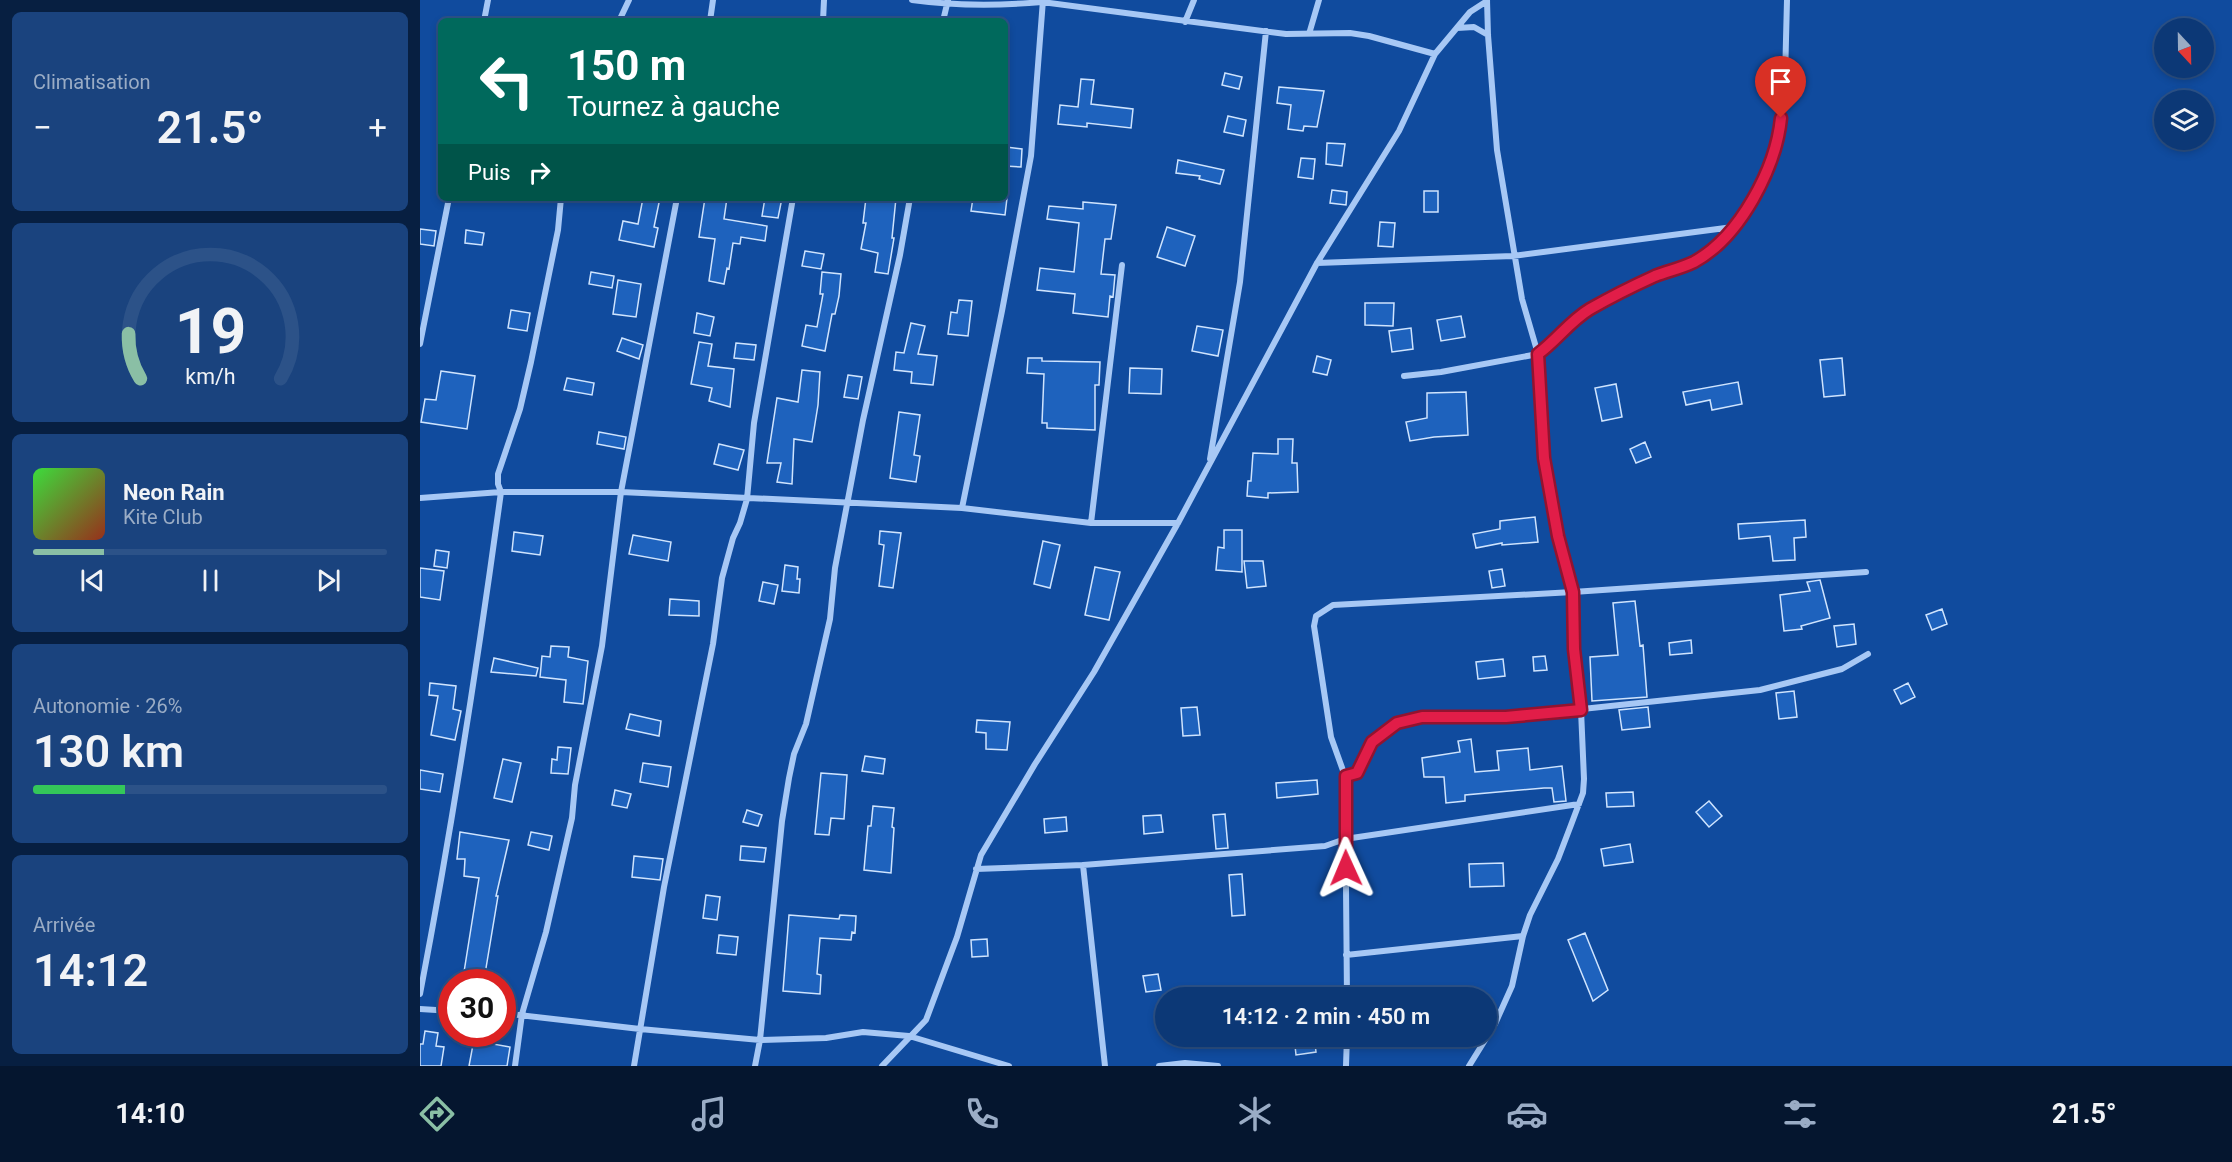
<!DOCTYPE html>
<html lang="fr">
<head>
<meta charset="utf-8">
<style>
	body { margin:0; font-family:Roboto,sans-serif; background:#1a437e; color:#f1f3f6; height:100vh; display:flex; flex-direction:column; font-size:22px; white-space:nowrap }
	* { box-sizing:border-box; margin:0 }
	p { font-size:20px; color:#9aacc5 }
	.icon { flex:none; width:33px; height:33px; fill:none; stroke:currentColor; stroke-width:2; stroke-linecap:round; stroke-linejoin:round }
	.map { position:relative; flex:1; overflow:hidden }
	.sheet { display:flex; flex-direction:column; gap:12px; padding:12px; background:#071f41; width:420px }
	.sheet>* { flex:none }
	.top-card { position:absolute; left:18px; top:18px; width:570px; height:183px; border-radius:9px; box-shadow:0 3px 9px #0003,0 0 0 2px #2c5288; background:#00695c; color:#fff; overflow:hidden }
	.needle { width:39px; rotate:158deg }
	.controls { position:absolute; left:1734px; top:18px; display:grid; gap:12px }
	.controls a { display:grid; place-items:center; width:60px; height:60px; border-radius:50%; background:#0c3876; box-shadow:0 3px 9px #0003,0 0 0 2px #2c5288; font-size:30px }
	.speed { position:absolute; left:18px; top:969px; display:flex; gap:12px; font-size:30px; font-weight:700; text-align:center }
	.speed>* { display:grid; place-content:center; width:78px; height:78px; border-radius:50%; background:#0c3876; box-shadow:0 3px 9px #0003,0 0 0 2px #2c5288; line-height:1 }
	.speed .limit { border:9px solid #d22; background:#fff; color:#111 }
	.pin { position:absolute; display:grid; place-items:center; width:51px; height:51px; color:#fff; margin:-62px -26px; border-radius:50% 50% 50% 0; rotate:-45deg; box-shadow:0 0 6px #0007 }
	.pin .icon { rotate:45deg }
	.me { position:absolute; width:66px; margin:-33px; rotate:359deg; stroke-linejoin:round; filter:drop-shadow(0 0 4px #0008) }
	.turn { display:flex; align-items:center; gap:21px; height:126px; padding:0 30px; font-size:27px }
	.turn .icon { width:78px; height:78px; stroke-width:2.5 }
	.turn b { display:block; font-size:42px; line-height:51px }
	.then { display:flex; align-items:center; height:57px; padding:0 30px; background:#0003; gap:12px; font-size:22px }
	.big { font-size:45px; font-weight:600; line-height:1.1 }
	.sheet .tile { flex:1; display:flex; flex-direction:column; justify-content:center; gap:9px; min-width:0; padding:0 21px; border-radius:9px; background:#1a437e }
	.sheet .dial { align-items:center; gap:0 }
	.dial svg { height:156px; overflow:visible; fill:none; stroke:#2c5288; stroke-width:7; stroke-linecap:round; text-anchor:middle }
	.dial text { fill:#f1f3f6; stroke:none }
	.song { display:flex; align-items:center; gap:18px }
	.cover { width:72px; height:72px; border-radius:9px; background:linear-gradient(135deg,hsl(120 70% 55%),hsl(10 70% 35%)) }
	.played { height:6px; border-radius:3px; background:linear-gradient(90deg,#8abfa5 20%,#2c5288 20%) }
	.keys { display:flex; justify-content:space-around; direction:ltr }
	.heat { display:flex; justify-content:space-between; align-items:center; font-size:33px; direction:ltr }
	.charge { height:9px; border-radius:4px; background:linear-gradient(90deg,#34c759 26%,#2c5288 0) }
	.trip { position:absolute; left:735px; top:987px; width:342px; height:60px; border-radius:30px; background:#0c3876; box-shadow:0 3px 9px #0003,0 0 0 2px #2c5288; font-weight:600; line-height:60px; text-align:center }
	.tab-bar { display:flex; height:96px; justify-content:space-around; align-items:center; background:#05162f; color:#9aacc5 }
	.tab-bar .icon { width:42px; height:42px }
	.tab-bar .on { color:#8abfa5 }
	.tab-bar b { font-size:27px; color:#f1f3f6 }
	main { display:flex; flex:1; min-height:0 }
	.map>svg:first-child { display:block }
	.building { fill:#1e62bd; stroke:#cfe4fe; stroke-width:1.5 }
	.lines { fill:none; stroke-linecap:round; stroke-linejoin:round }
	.minor { stroke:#a7c8f5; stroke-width:6 }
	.route-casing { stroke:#92132f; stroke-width:15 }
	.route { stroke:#e11d48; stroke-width:10 }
</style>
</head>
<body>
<main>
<section class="sheet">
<div class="tile"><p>Climatisation</p>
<div class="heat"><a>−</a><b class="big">21.5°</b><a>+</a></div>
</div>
<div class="tile dial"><svg viewBox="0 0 100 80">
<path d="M14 69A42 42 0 1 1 86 69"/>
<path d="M14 69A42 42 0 0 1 8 46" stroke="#8abfa5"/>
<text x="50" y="56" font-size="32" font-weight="700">19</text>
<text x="50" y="72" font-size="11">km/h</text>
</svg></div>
<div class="tile">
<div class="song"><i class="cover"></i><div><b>Neon Rain</b><p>Kite Club</p></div></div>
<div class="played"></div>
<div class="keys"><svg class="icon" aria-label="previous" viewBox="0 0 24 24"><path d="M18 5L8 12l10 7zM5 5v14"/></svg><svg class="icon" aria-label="pause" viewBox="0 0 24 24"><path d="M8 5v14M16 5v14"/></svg><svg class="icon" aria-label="next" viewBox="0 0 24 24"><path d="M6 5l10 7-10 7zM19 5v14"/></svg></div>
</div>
<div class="tile"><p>Autonomie · 26%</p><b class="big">130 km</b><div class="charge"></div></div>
<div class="tile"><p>Arrivée</p><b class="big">14:12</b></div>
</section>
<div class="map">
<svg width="1812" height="1066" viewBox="0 0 1812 1066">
	<rect width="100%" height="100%" fill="#104b9e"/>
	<!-- building -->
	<path class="building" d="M805 73 822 77 819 89 802 85Z
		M661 79 674 80 671 104 713 109 711 128 667 123V127L638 124 640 105 658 107Z
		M859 87 904 91 897 127 884 126 883 131 868 129 871 105 857 103Z
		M808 116 826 120 823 136 804 132Z
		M907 143 925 144 922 166 906 164Z
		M586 147 602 149 601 167 585 166Z
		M881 158 895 159 893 179 878 177Z
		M758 160 804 170 800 184 779 179 780 176 756 173Z
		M912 190 927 192 926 205 910 203Z
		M1004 191H1018V212H1004Z
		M223 198H240L234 227 238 228 234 247 199 240 203 221 218 224Z
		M285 198H307L304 219 347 226 345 241 321 237 320 244 313 243 309 269 307 268 304 284 289 281 295 239 279 237Z
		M345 198H362L358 218 342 216Z
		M446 198H476L472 238H474L468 274 455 272 458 253 441 249 446 223H443Z
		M553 198H587L585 215 551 211Z
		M663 202 696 205 691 239H685L681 274 695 275 693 297 690 296 688 317 653 313 655 294 617 290 620 268 654 272 659 223 627 219 629 206 663 209Z
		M960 222 975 223 973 247 958 246Z
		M747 227 775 236 765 266 737 257Z
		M0 229 16 231 14 246 0 244Z
		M46 230 64 233 62 245 45 243Z
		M385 251 404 254 401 269 382 266Z
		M171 272 194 276 192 288 169 284Z
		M402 272 421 274 419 296 415 314H412L405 351 382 346 386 325 397 327 403 294H400Z
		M198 280 221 284 216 317 193 314Z
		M539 300 552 301 548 336 528 334 531 312 537 313Z
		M945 303H974L973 326 945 325Z
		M91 310 110 313 107 331 88 328Z
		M277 313 294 317 290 336 274 333Z
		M1041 316 1045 337 1021 341 1017 320Z
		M491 323 505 326 498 354 517 356 513 385 491 383 492 372 474 370 476 352 484 353Z
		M777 326 803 330 798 356 772 351Z
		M991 328 993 349 972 352 969 331Z
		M202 338 223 345 219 359 197 351Z
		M279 342 292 344 288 366 314 369 310 407 289 401 292 388 271 384Z
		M316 343 336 345 334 360 314 358Z
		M897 356 911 360 907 375 893 372Z
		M608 358H622V361L680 362 679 385H675V430L627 428V423H622L624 374 607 373Z
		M1422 358 1425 395 1404 397 1400 360Z
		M710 368 742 369 741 394 709 393Z
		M382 370 400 372 398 405 392 442 374 439 372 484 357 482 361 463H347L357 398 378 402Z
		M21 371 55 376 47 429 1 422 5 399 16 400Z
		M428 375 442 377 438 399 424 397Z
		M147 378 174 383 172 395 144 390Z
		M1318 382 1322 404 1292 410 1290 400 1266 405 1263 392Z
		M1196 384 1202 417 1182 421 1175 388Z
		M1046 392 1048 435 1014 437 990 441 986 422 1007 418V393Z
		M479 412 500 415 494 455 500 456 496 482 470 478Z
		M179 432 206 437 204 449 177 444Z
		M858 439H873L872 463H877L878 492 848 493V498L827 496 828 481H831L833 453 858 454Z
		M1225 442 1231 457 1216 463 1210 449Z
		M299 444 324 450 318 470 294 464Z
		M1115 517 1118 542 1082 545V543L1056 548 1053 534 1080 529V521Z
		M1385 520 1386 537 1374 538 1375 560 1353 561 1350 536 1319 539 1318 524Z
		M804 530H822V572L796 570 798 547 804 548Z
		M460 531 481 533 473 588 459 586 464 545 459 544Z
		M94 532 123 536 120 555 92 551Z
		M213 535 251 542 248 561 209 554Z
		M623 541 640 545 630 588 614 584Z
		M16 550 29 552 27 568 14 566Z
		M824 561H843L846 586 827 588Z
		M365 565 378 567 377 579H380L379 593 362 591Z
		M675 567 700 572 689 620 665 615Z
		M0 568 24 571 20 600 0 597Z
		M1082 569 1085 586 1072 588 1069 571Z
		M1400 580 1410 618 1381 626 1382 629 1364 631 1360 595 1390 591 1387 582Z
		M343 582 358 585 354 604 339 601Z
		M250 599 279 601V616L249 615Z
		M1215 601 1220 646 1223 645 1227 697 1172 701 1170 657 1198 655 1193 603Z
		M1522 609 1527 624 1512 630 1506 615Z
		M1434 624 1436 644 1417 647 1414 626Z
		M1271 640 1272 653 1250 655 1249 643Z
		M131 646 149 647 148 657 168 661 163 704 144 702 146 680 120 677 122 656 130 657Z
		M1125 656 1127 670 1114 671 1113 657Z
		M74 658 118 668 116 676 71 672Z
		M1083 659 1085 676 1058 679 1056 662Z
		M10 683 36 686 33 709 41 711 35 740 11 735 18 696 9 695Z
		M1488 683 1495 697 1481 704 1474 690Z
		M1374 691 1377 717 1359 719 1356 693Z
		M777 707 780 735 763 736 761 708Z
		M1228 707 1230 727 1202 730 1199 710Z
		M210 714 241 721 239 736 206 729Z
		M557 720 590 722 587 750 566 749V733L556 732Z
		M1051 739 1055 772 1079 770 1077 751 1108 748 1110 770 1142 766 1146 801 1134 802 1132 788H1124L1045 795V801L1026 803 1024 777H1004L1002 758 1040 752 1038 741Z
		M138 747 151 748 148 774 131 773 132 759 137 760Z
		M445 756 465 759 463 774 442 771Z
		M83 759 101 763 92 802 74 798Z
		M223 763 251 767 248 787 220 782Z
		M0 770 23 774 20 792 0 789Z
		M401 773 427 775 424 819 411 818 409 835 395 834Z
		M897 780 898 794 857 798 856 783Z
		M195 790 211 794 207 808 192 805Z
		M1213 792 1214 806 1187 807 1186 793Z
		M1289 801 1302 816 1289 827 1276 812Z
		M453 806 474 808 472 827 474 828 471 873 444 870 448 826H451Z
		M327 810 342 815 338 826 323 822Z
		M805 814 808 848 796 849 793 815Z
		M741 815 743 832 724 834 723 816Z
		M646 817 647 831 625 833 624 819Z
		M40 832 89 840 76 896H78L65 974 44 972 59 878 44 876 45 859H37Z
		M111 832 132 836 129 850 108 845Z
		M1210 844 1213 862 1184 866 1181 849Z
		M321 846 346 848 344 862 320 860Z
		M214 856 243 859 240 880 212 877Z
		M1083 863 1084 886 1050 887 1049 864Z
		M822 874 825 915 812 916 809 875Z
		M286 895 300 897 297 920 283 918Z
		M369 915 419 919 420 915 436 916 435 933 432 932 431 940 400 938 397 974 401 975 400 994 363 991Z
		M1165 933 1188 990 1173 1001 1148 940Z
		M299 935 318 937 316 955 297 953Z
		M567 939 568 956 552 957 551 940Z
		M738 974 741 990 726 992 723 976Z
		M5 1031 18 1033 16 1046 24 1047 21 1066H0V1044H3Z
		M55 1034H68L67 1043 90 1047 87 1066H49Z
		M874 1036H894L896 1052 876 1055Z"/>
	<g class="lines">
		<!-- minor -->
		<path class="minor" d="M492 0C536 6 578 6 622 2L866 34 930 33 949 36 1015 54
			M64 21 68 0
			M199 21 209 0
			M290 21 293 0
			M403 21 404 0
			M523 21 528 0
			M765 22 774 0
			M1037 28 1054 27 1068 35
			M889 34 899 0
			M897 263 1093 256 1313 227
			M0 344 29 198
			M984 376 1021 372 1118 354 1167 311 1200 292 1274 262 1291 249 1313 227 1332 199 1346 174 1359 137 1365 79 1367 0
			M790 459 820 282 846 31
			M0 498 81 492H201L542 508 671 523H758
			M542 508 582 311 611 156 623 0
			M671 523 702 265
			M925 776 937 773 952 742 977 723 1002 717H1087L1340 690 1422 669 1448 654
			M663 865 685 1066
			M556 869 663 865 905 846 925 839 1159 804
			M926 955 1103 936
			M0 994C32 828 58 660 81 492L78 484V474L100 409 111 362 138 230 141 198
			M927 998 925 776 911 737 894 626 896 616 913 605 1153 592 1446 572
			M0 1009 32 1011
			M82 1013 220 1029 340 1040 406 1038 443 1032 489 1036 589 1066
			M95 1066 102 1014 126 932 152 818 155 785 182 646 201 492 257 198
			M214 1066 244 887 293 644 302 578 313 538 320 523 327 499 334 423 373 198
			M335 1066 340 1040 362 821 369 778 374 754 386 724 410 619 415 568 443 420 480 255 490 198
			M462 1066 506 1020 537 937 561 855 615 764 674 672 758 523 897 263 979 131 1015 54 1050 12 1067 1
			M739 1066 765 1063 798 1066
			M926 1066 927 1036
			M1049 1066 1075 1024 1092 986 1103 936 1110 915 1138 859 1151 825 1163 793 1164 779 1161 710 1154 649 1153 592 1139 536 1126 471 1118 354 1102 299 1077 150 1068 35 1067 0"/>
	</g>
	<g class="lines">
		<defs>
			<path id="route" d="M926 868V776L937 773 952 742 977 723 1002 717H1086L1161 710 1154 649 1153 592 1138 536 1124 458 1118 354C1137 340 1150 321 1170 309 1191 297 1213 286 1235 276 1248 271 1262 268 1274 262 1320 237 1356 168 1361 118"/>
		</defs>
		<!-- route casing -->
		<use href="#route" class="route-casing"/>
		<!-- route -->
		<use href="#route" class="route"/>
	</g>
</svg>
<div class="controls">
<a><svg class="needle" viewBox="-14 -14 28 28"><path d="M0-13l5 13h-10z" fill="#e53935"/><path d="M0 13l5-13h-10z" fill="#9aacc5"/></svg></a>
<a><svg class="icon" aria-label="layers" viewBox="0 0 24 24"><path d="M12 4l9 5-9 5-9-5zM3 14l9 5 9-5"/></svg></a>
</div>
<div class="speed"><div class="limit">30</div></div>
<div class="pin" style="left:1361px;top:118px;background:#d93025"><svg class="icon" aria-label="arrive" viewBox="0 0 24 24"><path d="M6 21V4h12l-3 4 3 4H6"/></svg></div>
<svg class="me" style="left:926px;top:868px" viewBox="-20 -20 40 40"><path d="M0-17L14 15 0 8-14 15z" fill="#e11d48" stroke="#fff" stroke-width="4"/></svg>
<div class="trip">14:12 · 2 min · 450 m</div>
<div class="top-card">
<div class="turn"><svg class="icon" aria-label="left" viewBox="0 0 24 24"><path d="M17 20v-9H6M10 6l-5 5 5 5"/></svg><div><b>150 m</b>Tournez à gauche</div></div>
<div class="then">Puis<svg class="icon" aria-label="right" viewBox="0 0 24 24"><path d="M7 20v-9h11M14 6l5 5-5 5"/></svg></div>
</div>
</div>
</main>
<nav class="tab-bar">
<b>14:10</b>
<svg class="icon on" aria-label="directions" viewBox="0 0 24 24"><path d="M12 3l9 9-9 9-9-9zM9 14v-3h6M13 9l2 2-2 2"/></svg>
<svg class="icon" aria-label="music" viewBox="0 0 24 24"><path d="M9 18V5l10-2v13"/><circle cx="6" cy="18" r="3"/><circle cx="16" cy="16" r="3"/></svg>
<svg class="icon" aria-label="phone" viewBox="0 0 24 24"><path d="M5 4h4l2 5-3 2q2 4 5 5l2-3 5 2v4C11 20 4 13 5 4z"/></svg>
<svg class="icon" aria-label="climate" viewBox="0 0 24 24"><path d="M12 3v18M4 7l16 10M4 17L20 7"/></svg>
<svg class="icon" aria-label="car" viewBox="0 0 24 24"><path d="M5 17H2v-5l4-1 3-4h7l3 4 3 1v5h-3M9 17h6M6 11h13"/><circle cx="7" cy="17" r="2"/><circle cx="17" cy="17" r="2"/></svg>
<svg class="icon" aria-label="filters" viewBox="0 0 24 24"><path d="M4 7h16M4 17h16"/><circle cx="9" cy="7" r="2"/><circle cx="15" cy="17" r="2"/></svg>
<b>21.5°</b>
</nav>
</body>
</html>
